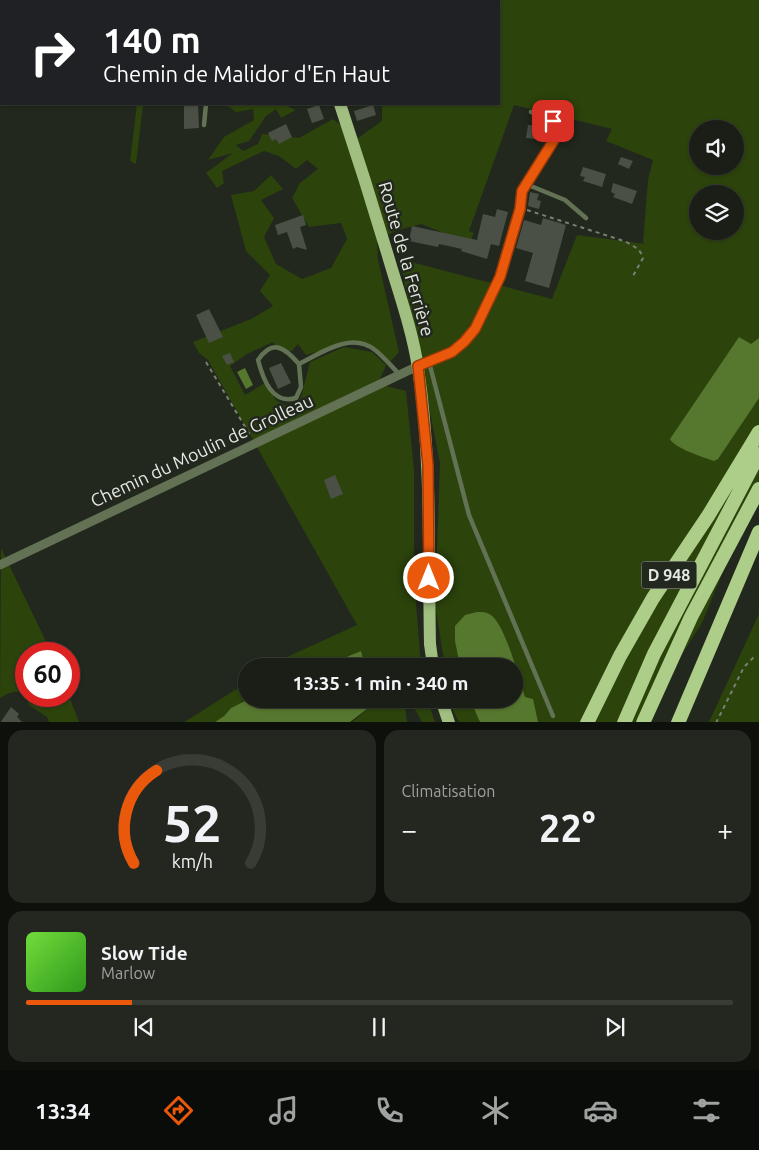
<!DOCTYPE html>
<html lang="fr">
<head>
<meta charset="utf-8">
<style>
	body { margin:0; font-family:Ubuntu,sans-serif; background:#23271f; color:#f1f3f6; height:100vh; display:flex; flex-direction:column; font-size:19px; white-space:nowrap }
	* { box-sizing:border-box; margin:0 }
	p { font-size:16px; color:#9fa2a1 }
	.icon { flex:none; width:28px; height:28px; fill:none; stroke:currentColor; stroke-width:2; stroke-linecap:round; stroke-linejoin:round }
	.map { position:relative; height:722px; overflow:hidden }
	.drawer { display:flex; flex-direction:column; gap:8px; padding:8px; background:#0e100c; flex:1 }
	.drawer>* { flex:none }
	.guide { position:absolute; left:0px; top:0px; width:500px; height:105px; box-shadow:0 1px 4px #0004,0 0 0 1px #383c35; background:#202124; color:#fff; overflow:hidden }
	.controls { position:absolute; left:689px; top:120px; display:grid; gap:10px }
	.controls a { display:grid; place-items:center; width:55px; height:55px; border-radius:50%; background:#1a1e16; box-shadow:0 1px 4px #0004,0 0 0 1px #383c35; font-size:25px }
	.speed { position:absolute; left:15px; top:642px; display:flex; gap:10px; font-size:25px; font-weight:700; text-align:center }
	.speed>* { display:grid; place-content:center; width:65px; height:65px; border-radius:50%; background:#1a1e16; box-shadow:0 1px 4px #0004,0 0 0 1px #383c35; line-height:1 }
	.speed .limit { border:8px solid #d22; background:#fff; color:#111 }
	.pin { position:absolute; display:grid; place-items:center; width:42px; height:42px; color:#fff; margin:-21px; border-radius:10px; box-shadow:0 2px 8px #0006 }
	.me { position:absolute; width:55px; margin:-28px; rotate:0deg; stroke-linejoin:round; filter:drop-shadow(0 0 4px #0008) }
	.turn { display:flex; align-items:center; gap:18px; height:105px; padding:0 20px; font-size:22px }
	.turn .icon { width:65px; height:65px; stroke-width:2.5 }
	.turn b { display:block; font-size:35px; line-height:42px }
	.big { font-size:38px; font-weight:700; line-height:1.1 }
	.drawer .card { flex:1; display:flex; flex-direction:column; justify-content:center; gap:8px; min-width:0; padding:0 18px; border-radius:15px; background:#23271f }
	.drawer .dial { align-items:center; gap:0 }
	.dial svg { height:130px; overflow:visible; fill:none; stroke:#383c35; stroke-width:7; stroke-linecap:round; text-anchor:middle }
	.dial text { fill:#f1f3f6; stroke:none }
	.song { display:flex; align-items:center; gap:15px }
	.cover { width:60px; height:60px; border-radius:8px; background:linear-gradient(135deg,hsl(100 70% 55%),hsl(110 70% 35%)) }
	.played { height:5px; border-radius:2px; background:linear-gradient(90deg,#ea580c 15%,#383c35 15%) }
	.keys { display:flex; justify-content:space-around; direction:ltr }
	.heat { display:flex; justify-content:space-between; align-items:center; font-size:28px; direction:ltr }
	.drawer .tiles { flex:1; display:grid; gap:8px; grid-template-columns:1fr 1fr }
	.card:last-child { grid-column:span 2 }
	.trip { position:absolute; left:238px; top:658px; width:285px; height:50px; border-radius:25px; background:#1a1e16; box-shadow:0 1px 4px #0004,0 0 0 1px #383c35; font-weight:700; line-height:50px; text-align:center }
	.tab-bar { display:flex; height:80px; justify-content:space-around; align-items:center; background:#0a0c09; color:#9fa2a1 }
	.tab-bar .icon { width:35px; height:35px }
	.tab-bar .active { color:#ea580c }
	.tab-bar b { font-size:22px; color:#f1f3f6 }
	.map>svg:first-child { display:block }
	.green { fill:#2c430c; fill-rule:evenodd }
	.water { fill:#56772e }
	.building { fill:#4a5045 }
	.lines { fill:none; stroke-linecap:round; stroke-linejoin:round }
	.path { stroke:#7a7f75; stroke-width:2; stroke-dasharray:4 4; stroke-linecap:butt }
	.service { stroke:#637254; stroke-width:4.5 }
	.minor { stroke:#637254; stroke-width:9 }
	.primary { stroke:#a0bf80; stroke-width:12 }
	.trunk { stroke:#acce88; stroke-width:14 }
	.route-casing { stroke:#983908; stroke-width:12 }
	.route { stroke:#ea580c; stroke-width:9 }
	.labels { text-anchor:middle; stroke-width:5; stroke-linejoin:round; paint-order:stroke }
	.shield { fill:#22281d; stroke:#aaaea6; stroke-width:1 }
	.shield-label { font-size:16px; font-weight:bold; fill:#e4e8e1 }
	.street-label { font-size:18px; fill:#e4e8e1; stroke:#22281d }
</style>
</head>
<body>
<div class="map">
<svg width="759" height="723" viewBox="0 0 759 723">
	<rect width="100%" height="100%" fill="#22281d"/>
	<!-- green -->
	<path class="green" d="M310 0H759V483L702 623 644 713 634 722H459L453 710 451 699H514V666H445L435 605 440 463 400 259 552 299 577 235 645 244 643 243 648 180 653 160 606 141 612 129 514 105 469 231 474 233 469 243 421 224 395 231 377 241 378 260 399 352 390 362 373 346 342 341 324 350 306 355 298 344 292 351H278L273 342 247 354 230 366 245 395 265 383 276 400 290 408 301 398 310 362 344 347 372 352 386 365 378 384 406 391 414 470V579L421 666H365L361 651 324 666H273L287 657 357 625 208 360 199 353 193 342 251 319 273 306 260 291 270 275 246 251 231 195 254 191 271 175 283 189 261 200 274 218 264 237 276 264 302 279 331 268 347 239 341 223 309 227 292 198 300 183 318 169 307 160 296 169 279 156 264 151 222 171 224 183 217 188 206 173 233 153 208 160 224 137 254 120 253 109 236 112 225 104H283L296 110 281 118 276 109 266 116 249 141 236 145 243 151 258 144 262 134 299 138 333 119 358 138 382 121V104H499V1ZM698 129H735V166H698ZM698 194H735V231H698Z
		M137 104H143L136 164 130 161Z
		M1 548 52 654H26V696H69L79 722H49L47 717 29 705C24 687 13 690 0 698Z
		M759 614V722H709Z
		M246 683V699H249L231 708 224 716 215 722 183 723Z
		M374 699H404L407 722 351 723 375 703Z
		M409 699H427L435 722H422Z"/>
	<!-- water -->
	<path class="water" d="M739 337 751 344 759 338V398L718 459 714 461C703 457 674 448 670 439Z
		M245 368 253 385 246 389 237 372Z
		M477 612C484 612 489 612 494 618 506 630 520 680 525 697L533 699 538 722 481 723 479 720 470 699H514V666H460L455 641V626L465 615Z
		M361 651 365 666H324Z
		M249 699H374L375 703 350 722H215L224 716 231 708Z"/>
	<!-- building -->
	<path class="building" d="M184 104H198L199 128 184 129Z
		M319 105 324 119 312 123 307 109Z
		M373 105 376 115 357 121 354 111Z
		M286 124 292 137 279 144 276 139 272 141 268 133Z
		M528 125 548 127 546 140 526 138Z
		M621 157 633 161 629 169 618 164Z
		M583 167 606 174 602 187 583 181 585 177 580 176Z
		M613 183 637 191 632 204 613 197 615 194 611 192Z
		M530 192 539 194 537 200 541 201 539 209 528 206Z
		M497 209 508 212 499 246 491 244 487 259 461 251 462 249 439 244 438 247 409 241 412 226 477 240 483 214 495 217Z
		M303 215 306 225 300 227 307 250 297 247 293 249 287 232 278 235 275 225Z
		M543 218 566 225 549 288 525 281 533 253 516 248 524 220 541 225Z
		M209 309 223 337 209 343 196 315Z
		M230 353 234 362 227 365 222 356Z
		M281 363 291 383 278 389 269 368Z
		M335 475 343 494 331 499 324 480Z
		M11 707 19 714 17 717 23 723H0Z"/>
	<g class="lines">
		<!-- path -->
		<path class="path" d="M127 0V1
			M0 17H1
			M0 32H1
			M527 210 624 241C632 245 641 249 643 258L632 278
			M206 362 250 435
			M716 723 744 667 754 657"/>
		<!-- service -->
		<path class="service" d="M262 1 263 0
			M204 125 206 104
			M526 184 565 200 586 218
			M429 362 469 515 553 716
			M299 364C285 348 273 338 258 360 263 379 272 405 296 398L301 387 299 364C321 353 351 331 375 350 384 357 392 367 400 375
			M419 366 452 352 464 342 475 329 500 277 519 209 522 191 554 140 557 129 553 121 531 112"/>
		<!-- minor -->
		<path class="minor" d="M0 565 418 366"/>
		<!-- primary -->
		<path class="primary" d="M305 0 306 1
			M340 104C358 158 375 212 391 266 401 299 413 334 418 368 432 460 428 552 430 644L433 666
			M441 699 449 723"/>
		<!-- trunk -->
		<path class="trunk" d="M587 723 620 656 653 598 708 516 759 432
			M624 723 654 654 759 454
			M643 723 691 617 759 489
			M678 723 759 532"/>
	</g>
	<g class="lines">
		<defs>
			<path id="route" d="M429 578 428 465 418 366 452 352 464 342 475 329 500 277 520 209 522 191 554 140 557 129 553 121"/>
		</defs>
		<!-- route casing -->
		<use href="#route" class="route-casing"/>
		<!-- route -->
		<use href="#route" class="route"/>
	</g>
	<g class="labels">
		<!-- shield labels -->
		<rect class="shield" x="641.5" y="561.5" width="55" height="27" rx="4"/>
		<g class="shield-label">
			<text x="669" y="581">D 948</text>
		</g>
		<!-- street labels -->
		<g class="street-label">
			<text transform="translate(406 259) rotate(74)" y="6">Route de la Ferrière</text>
			<text transform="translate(202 451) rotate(-25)" y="6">Chemin du Moulin de Grolleau</text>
		</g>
	</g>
</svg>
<div class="controls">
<a><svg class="icon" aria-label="sound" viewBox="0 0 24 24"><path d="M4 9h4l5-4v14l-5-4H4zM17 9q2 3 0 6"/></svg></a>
<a><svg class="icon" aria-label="layers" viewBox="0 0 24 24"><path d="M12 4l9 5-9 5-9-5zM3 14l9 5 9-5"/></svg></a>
</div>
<div class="speed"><div class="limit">60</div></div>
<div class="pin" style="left:553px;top:121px;background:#d93025"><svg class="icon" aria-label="arrive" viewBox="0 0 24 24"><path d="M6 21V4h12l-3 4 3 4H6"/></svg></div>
<svg class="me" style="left:429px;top:578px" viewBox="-20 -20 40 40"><circle r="17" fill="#ea580c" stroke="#fff" stroke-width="3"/><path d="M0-11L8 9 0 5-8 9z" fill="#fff"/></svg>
<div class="trip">13:35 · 1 min · 340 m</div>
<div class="guide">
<div class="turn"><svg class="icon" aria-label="right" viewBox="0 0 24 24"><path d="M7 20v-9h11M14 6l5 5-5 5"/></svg><div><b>140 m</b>Chemin de Malidor d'En Haut</div></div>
</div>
</div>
<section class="drawer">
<div class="tiles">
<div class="card dial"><svg viewBox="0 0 100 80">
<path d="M14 69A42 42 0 1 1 86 69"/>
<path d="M14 69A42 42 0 0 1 28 12" stroke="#ea580c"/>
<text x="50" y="56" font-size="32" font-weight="700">52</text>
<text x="50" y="72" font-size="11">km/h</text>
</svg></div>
<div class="card"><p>Climatisation</p>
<div class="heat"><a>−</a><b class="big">22°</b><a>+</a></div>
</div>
<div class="card">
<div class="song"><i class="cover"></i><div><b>Slow Tide</b><p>Marlow</p></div></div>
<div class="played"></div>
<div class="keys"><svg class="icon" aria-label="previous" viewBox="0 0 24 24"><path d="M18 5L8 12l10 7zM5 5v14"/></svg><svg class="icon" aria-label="pause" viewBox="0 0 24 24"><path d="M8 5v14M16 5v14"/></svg><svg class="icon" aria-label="next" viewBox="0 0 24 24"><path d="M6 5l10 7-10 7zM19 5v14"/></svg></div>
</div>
</div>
</section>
<nav class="tab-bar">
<b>13:34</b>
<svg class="icon active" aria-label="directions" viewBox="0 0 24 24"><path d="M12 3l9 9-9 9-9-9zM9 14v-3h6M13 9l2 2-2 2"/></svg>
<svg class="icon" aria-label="music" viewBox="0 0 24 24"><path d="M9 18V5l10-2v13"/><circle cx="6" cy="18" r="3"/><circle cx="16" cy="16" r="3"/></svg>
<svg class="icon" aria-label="phone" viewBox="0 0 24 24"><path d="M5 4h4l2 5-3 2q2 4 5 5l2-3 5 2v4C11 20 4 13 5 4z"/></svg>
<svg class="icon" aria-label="climate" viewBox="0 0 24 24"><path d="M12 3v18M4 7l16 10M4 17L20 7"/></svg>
<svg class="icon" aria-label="car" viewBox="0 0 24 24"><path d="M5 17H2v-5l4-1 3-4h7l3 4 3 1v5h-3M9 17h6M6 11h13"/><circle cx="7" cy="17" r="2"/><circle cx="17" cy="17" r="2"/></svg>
<svg class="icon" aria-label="filters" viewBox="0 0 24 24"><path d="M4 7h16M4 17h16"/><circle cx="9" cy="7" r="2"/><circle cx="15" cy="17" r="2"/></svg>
</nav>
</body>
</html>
